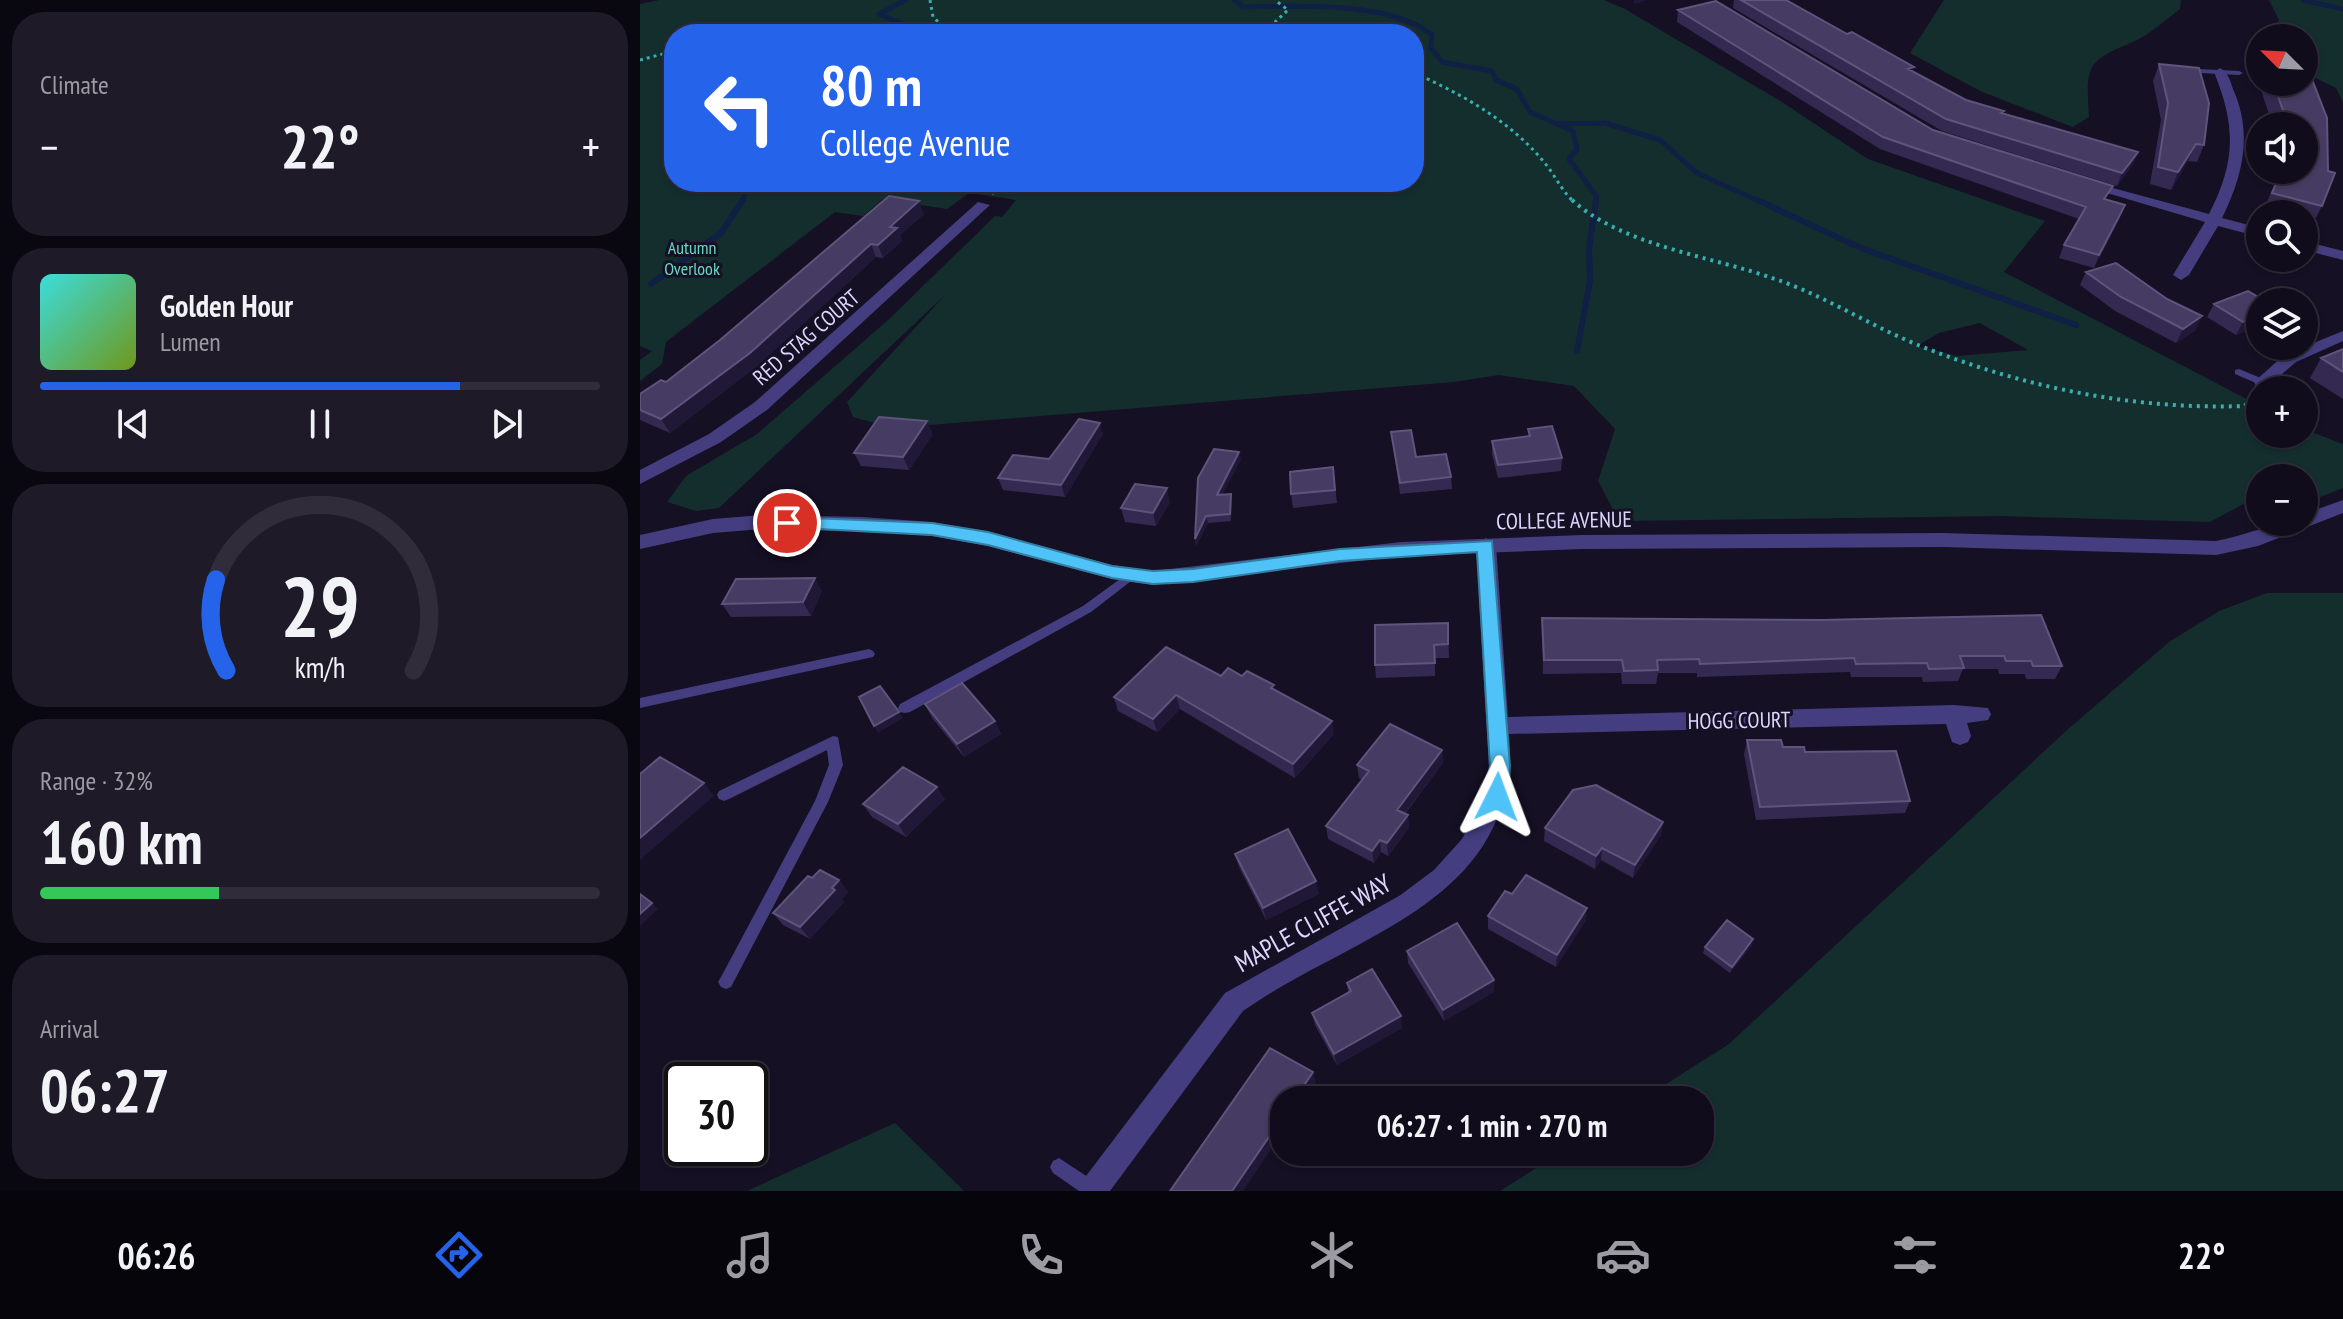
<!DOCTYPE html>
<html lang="en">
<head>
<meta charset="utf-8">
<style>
	body { margin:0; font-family:"PT Sans Narrow",sans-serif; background:#1e1a28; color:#f1f3f6; height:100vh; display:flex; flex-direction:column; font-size:30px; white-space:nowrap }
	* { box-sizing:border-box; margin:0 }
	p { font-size:26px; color:#9c9ba3 }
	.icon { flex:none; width:44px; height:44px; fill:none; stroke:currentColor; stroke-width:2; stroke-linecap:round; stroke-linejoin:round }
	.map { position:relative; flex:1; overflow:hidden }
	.details { display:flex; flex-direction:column; gap:12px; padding:12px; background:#09070f; width:640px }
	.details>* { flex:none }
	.hud { position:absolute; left:24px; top:24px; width:760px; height:168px; border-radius:32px; box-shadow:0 2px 6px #0004,0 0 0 2px #302c3a; background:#2563eb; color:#fff; overflow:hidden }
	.needle { width:52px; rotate:294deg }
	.fabs { position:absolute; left:1606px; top:24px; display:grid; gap:16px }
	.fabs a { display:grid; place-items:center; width:72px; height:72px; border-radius:50%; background:#100c1b; box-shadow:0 2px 6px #0004,0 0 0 2px #302c3a; font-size:40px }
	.speed { position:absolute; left:24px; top:1062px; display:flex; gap:16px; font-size:40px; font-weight:700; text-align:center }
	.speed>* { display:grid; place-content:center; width:104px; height:104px; border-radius:50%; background:#100c1b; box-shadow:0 2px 6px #0004,0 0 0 2px #302c3a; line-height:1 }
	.speed .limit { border:4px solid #111; border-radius:12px; background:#fff; color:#111 }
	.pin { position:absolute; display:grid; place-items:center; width:68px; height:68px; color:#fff; margin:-34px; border:4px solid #fff; border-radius:50%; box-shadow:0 2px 8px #0007 }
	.me { position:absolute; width:88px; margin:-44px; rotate:3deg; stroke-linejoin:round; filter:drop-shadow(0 0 6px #0008) }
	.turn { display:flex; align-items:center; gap:28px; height:168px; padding:0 24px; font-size:36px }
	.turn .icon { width:104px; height:104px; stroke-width:2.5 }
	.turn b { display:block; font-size:56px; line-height:68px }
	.big { font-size:60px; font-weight:700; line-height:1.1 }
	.details .card { flex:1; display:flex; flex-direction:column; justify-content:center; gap:12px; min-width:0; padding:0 28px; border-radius:32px; background:#1e1a28 }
	.details .dial { align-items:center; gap:0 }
	.dial svg { height:208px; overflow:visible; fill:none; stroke:#302c3a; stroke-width:7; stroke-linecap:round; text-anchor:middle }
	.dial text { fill:#f1f3f6; stroke:none }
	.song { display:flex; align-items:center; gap:24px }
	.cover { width:96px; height:96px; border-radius:12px; background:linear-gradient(135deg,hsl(180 70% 55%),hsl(80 70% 35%)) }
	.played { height:8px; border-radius:4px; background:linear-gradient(90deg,#2563eb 75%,#302c3a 75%) }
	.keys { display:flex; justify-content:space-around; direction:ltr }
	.heat { display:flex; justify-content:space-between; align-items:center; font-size:44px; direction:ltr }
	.charge { height:12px; border-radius:6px; background:linear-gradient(90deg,#34c759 32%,#302c3a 0) }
	.trip { position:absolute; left:630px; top:1086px; width:444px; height:80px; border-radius:32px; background:#100c1b; box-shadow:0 2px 6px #0004,0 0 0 2px #302c3a; font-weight:700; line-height:80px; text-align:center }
	.dock { display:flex; height:128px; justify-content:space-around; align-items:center; background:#06050b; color:#9c9ba3 }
	.dock .icon { width:56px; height:56px }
	.dock .current { color:#2563eb }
	.dock b { font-size:36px; color:#f1f3f6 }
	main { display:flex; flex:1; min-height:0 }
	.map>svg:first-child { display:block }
	.green { fill:#142e2e; fill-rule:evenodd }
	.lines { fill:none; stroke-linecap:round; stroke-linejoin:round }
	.stream-far1 { stroke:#0f2044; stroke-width:5 }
	.stream { stroke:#0f2044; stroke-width:6 }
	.path-far1 { stroke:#37b0af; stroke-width:3; stroke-dasharray:3 4; stroke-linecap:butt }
	.path { stroke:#37b0af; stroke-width:4; stroke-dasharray:3 5; stroke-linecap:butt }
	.service { fill:#443e81; fill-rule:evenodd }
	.minor { fill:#443e81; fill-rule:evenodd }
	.tertiary { fill:#443e81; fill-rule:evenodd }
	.wall { fill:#342a51 }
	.shaded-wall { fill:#201837 }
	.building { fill:#463c63; stroke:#5e547c; stroke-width:2 }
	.route { fill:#4fc3f7; stroke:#337fa1; stroke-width:2 }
	.labels { text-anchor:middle; stroke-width:6; stroke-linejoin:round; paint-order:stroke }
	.far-park-label { font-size:18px; fill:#66d9c2; stroke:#151024 }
	.street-label { font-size:22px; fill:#ddd6fd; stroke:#151024 }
	.near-street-label { font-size:26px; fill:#ddd6fd; stroke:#151024 }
</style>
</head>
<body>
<main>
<section class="details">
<div class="card"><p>Climate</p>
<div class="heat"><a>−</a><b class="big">22°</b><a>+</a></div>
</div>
<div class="card">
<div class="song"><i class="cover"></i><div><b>Golden Hour</b><p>Lumen</p></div></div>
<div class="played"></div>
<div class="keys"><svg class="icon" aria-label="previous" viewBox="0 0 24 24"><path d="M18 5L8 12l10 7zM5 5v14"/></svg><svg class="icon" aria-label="pause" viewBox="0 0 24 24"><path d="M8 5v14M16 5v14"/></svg><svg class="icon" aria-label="next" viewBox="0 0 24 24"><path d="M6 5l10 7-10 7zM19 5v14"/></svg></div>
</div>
<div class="card dial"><svg viewBox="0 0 100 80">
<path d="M14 69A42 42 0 1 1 86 69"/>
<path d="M14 69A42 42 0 0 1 10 34" stroke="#2563eb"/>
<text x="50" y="56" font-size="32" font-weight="700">29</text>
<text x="50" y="72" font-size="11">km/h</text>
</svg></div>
<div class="card"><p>Range · 32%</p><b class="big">160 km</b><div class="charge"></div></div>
<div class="card"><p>Arrival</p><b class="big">06:27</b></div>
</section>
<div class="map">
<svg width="1703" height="1191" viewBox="0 0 1703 1191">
	<rect width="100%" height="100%" fill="#151024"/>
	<!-- green -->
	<path class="green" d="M19 0H964L985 9 1142 102 1228 159 1405 221 1364 272 1620 406V434H1664V429L1703 444V488L1665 503 1664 478H1620V495L1570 522 1360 516 979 521 958 481 975 429 934 386 859 375 814 382 253 428 213 417 207 402 306 294 79 508 56 511 27 502 46 476 117 434 247 321 355 216 362 217 376 200 329 193 307 209 243 199 223 216 195 212 26 342 22 364 0 381V360L12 351 0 346V4ZM34 34H774V182H34ZM1340 323 1388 350 1317 356 1277 346 1299 333Z
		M1304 0H1541L1540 9C1526 19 1510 35 1493 42 1445 61 1446 67 1449 117L1433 127 1340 91 1270 53Z
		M1629 0H1703V102L1696 88 1664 72V38H1630L1639 20Z
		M1627 593H1703V1191H860L921 1152H1060V1100H1001L1089 1044 1426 731 1529 642 1579 611Z
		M255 1123 324 1191H107Z"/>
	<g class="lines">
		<!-- stream-far1 -->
		<path class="stream-far1" d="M595 0 603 7C656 6 750 1 792 35L791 48 802 62 852 71 856 80 877 89 890 112 933 131 937 149 929 159 957 197 956 202
			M1663 0 1703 9
			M263 34 267 26 239 14 266 0
			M916 124 965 123 1020 140 1057 173 1121 202
			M102 202 109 182"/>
		<!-- stream -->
		<path class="stream" d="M1117 200 1221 248 1436 325
			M11 284 81 233 103 200
			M937 351 950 281 949 249 956 200"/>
		<!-- path-far1 -->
		<path class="path-far1" d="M290 0 293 17 311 34
			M609 34 635 22 648 10 635 0
			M0 60 34 51
			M774 73C822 94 870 121 904 162 915 175 921 190 934 202
			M352 194 361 182"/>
		<!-- path -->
		<path class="path" d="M932 200C983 246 1071 256 1135 279 1185 296 1229 325 1278 345 1382 387 1493 410 1605 406L1614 392"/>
		<!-- service -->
		<path class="service" d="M1558 69 1599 71 1603 73 1599 75 1561 73 1557 71Z
			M1599 369 1645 388 1646 390H1632L1595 374V370Z
			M491 571 497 575 495 578 451 612 270 712 265 713 260 712 258 708 260 704 443 606Z
			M229 649 233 651 235 654 233 657 0 708V698Z
			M193 736 198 737 203 765 188 802 91 987 86 989 81 987 78 982 81 977 175 801 189 765 187 750 89 799 84 801 79 799 77 795 79 791Z
			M419 1158 460 1185 463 1191H439L413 1173 410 1167 413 1161Z"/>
		<!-- minor -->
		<path class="minor" d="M1580 68C1588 72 1590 80 1593 89 1613 133 1603 176 1582 218L1620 228V237L1578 226 1549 275 1541 280 1533 275 1565 222 1440 185 1447 181 1569 214C1596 162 1596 126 1574 72Z
			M338 202 350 205 127 410 81 442 0 484V470L69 434 115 402Z
			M1664 241 1703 251V260L1664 250Z
			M1703 331V341L1656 362 1628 386H1616L1614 382 1644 355Z
			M846 538 856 545 868 717 1314 705 1348 708 1351 714 1348 720 1327 723 1331 736 1328 742 1320 745 1312 742 1306 724 869 734C881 903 712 934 603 1011L470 1191H439L443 1180 585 993 759 896 794 870 822 839 839 808 849 766 836 545Z"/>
		<!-- tertiary -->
		<path class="tertiary" d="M1703 500V513L1618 546 1576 555 1303 547 942 549 761 556 513 585 472 579 348 546 292 536 222 531 122 529 73 533 0 549V535L73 519 122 515 222 517 292 522 348 532 472 565 513 571 761 542 942 535 1303 533 1576 541C1606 535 1634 522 1664 522V514Z"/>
	</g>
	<!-- wall -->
	<path class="wall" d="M1094 0H1146L1273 71 1326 100 1364 111 1363 114 1498 152 1493 164 1477 186 1302 131 1093 8Z
		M1038 10 1293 130 1467 200 1480 218 1454 268 1419 258 1424 245 1439 219 1240 149 1037 22Z
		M1519 64 1564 145 1557 162 1548 161 1531 190 1510 184 1521 120 1513 81Z
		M1625 82H1664L1682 206 1672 225 1664 223V214H1629L1623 212 1640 170H1664V126H1633L1621 90Z
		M249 196 284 214 260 235 262 241 243 258 236 257 117 366 30 433 0 420V394L26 382 80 340Z
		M1446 272 1556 330 1536 343 1475 311 1440 285Z
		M1620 302V325L1596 335 1567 317 1574 304Z
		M1703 349V399L1670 378 1681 358Z
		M888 429 922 458 921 471 858 478 852 454V441L888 437Z
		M751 432 776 457 811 477 812 489 760 494Z
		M293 434 269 470 221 466 214 453Z
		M463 434 425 497 363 490 358 478 409 459Z
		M601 459 582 495 592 501 591 521 568 523 556 546 555 539 558 478Z
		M693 467 697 503 653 508 651 494Z
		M530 502 516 526 485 522 481 508Z
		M182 591 171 616 91 617 82 604Z
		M902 618 1181 620 1422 666 1415 679H1386L1385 674H1359L1358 669H1323L1318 681 1283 682 1282 677H1211L1210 672 1057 677V673H1018L1016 684H982L981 673 903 674Z
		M808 623 809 658H795V676L736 678 735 665Z
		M581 676 635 690 694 734 655 778 540 709 517 732 478 711 474 697Z
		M285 704 355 721 361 734 324 757 292 718Z
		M1107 740 1143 747 1270 801 1265 813 1116 820 1104 754Z
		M802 750 803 763 765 814 768 815 769 828 748 856 741 852 734 863 688 839 686 826 722 780 719 778 717 765Z
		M305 799 266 837 232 817 223 804Z
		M1023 822 1021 835 993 878 961 860 955 869 904 841 905 828Z
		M595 854 679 894 626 920 599 867Z
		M172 878 199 880 208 892 202 899 204 902 170 939 143 925 133 913Z
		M872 894 946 920 916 967 848 929V916Z
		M1112 945 1090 973 1063 953 1065 947Z
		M767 951 854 992 804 1021 768 963Z
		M707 983 762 1028 697 1065 675 1025 672 1013 708 993Z"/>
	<!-- shaded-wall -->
	<path class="shaded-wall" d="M994 0H1008L994 4Z
		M1556 144 1548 161 1531 190 1538 172Z
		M1498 152 1493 164 1477 186 1482 173Z
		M279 201 284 214 260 235 262 241 243 258 238 245 250 227Z
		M1485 205 1480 218 1454 268 1459 255Z
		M231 244 236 257 117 366 30 433 21 419Z
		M1620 315V325L1596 335 1603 322Z
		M1562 316 1556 330 1536 343 1543 329Z
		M287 421 293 434 269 470 263 457Z
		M460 423 463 434 425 497 421 485Z
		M599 452 601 459 578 502 577 495Z
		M527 488 530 502 516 526 513 513Z
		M591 494 592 501 591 521 590 514Z
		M566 516 568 523 556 546 555 539Z
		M175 578 182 591 171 616 163 602Z
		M536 695 540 709 517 732 513 719Z
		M259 712 263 718 238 733 234 726Z
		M355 721 361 734 324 757 317 744Z
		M692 721 694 734 655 778 653 764Z
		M802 750 803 763 758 822 757 810Z
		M64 783 74 796 0 860V838Z
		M297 787 305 799 266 837 258 824Z
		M768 815 769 828 748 856 747 843Z
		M1023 822 1021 835 993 878 995 865Z
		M740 840 741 852 734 863 732 851Z
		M962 848 961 860 955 869 956 856Z
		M199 880 208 892 202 899 204 902 170 939 160 927Z
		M676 881 679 894 626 920 623 908Z
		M12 903 18 909 0 926V914Z
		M947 908 946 920 916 967 917 955Z
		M1113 939 1112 945 1090 973 1092 967Z
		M854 980V992L804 1021 803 1010Z
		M761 1016 762 1028 697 1065 694 1054Z
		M673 1072 676 1083 664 1100H654Z
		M644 1115V1130L603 1191H592Z"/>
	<!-- building -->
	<path class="building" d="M1101 0H1146L1207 34 1212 32 1242 49 1274 67 1268 69 1326 100 1364 111 1361 113 1498 152 1482 173 1306 119Z
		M1076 1 1293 130 1473 186 1464 199 1485 205 1459 255 1424 245 1446 207 1243 137 1038 10Z
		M1519 64 1559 68 1569 103 1564 145 1556 144 1538 172 1518 167 1528 103Z
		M1664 76 1671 77 1687 118 1688 171 1695 173 1682 206 1632 193 1642 170H1664V126H1645V116L1633 82H1664Z
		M249 196 279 201 250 227 257 228 238 245 231 244 110 353 21 419 0 410V394L21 380 26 382 80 340Z
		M1476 263 1527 299 1562 316 1543 329 1481 297 1446 272Z
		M1608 291 1627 302H1620V315L1603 322 1574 304Z
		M1703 349V372L1681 358Z
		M239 417 287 421 263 457 214 453Z
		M439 419 460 423 421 485 358 478 373 455 409 459Z
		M912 426 922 458 858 465 852 441 890 436 888 429Z
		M771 430 776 457 806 454 811 477 760 483 751 432Z
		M574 449 599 452 577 495 591 494 590 514 566 516 555 539 558 478Z
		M693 467 695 490 651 494 650 472Z
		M495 484 527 488 513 513 481 508Z
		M175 578 163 602 82 604 96 579Z
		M1401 615 1422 666H1393L1391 661H1366L1364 656H1320L1324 668 1289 669 1287 663 1216 664 1214 658 1060 664 1059 659 1017 660 1018 670 984 671 982 660H904L902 618 1181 620Z
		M808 623V644L794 645 795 663 735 665V625Z
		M526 647 581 676 588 668 602 676 607 671 634 685 631 688 692 721 653 764 536 695 513 719 474 697Z
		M322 683 355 721 317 744 285 704Z
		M240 686 259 712 234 726 219 697Z
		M750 724 802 750 757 810 768 815 747 843 740 840 732 851 686 826 729 771 717 765Z
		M1107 740H1141L1143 747H1164L1165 752 1256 751 1270 801 1120 807Z
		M20 757 64 783 0 838V774Z
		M263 767 297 787 258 824 223 804Z
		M956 785 1023 822 995 865 962 848 956 856 905 828 933 790Z
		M648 829 676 881 623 908 595 854Z
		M180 870 199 880 192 888 195 890 160 927 133 913 168 876 172 878Z
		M886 875 947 908 917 955 848 916 865 891 872 894Z
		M0 894 12 903 0 914Z
		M1087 920 1113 939 1092 967 1065 947Z
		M817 923 854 980 803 1010 767 951Z
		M732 969 761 1016 694 1054 672 1013 711 991 707 983Z
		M630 1048 673 1072 654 1100H644V1115L592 1191H530Z"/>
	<!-- route -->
	<path class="route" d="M147 517 292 523 348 532 472 566 513 571 553 569 700 549 852 541 870 766 868 797 857 806 847 797 850 766 837 552 700 561 553 582 513 584 472 578 348 545 292 535 141 527V518Z"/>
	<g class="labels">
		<!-- far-park labels -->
		<g class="far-park-label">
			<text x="52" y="254">Autumn<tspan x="52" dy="21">Overlook</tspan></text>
		</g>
		<!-- street labels -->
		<g class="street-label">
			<text transform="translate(166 337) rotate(-41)" y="8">RED STAG COURT</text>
			<text transform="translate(924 520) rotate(-1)" y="8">COLLEGE AVENUE</text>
			<text transform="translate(1099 720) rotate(-1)" y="8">HOGG COURT</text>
		</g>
		<!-- near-street labels -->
		<g class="near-street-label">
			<text transform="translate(673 923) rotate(-29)" y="9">MAPLE CLIFFE WAY</text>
		</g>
	</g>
</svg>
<div class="fabs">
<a><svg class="needle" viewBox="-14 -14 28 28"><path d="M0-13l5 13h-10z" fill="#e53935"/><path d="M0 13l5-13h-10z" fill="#9c9ba3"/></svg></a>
<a><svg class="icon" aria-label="sound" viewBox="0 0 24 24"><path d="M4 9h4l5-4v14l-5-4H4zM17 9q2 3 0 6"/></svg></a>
<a><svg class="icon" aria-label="search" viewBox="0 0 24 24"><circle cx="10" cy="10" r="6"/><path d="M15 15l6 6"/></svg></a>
<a><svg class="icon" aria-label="layers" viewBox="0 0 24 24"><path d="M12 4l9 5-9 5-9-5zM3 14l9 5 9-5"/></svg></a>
<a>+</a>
<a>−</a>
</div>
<div class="speed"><div class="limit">30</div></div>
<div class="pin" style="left:147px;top:523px;background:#d93025"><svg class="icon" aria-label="arrive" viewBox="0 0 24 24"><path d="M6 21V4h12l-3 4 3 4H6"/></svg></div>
<svg class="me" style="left:857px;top:797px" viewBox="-20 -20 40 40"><path d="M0-17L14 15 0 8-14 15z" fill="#4fc3f7" stroke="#fff" stroke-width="4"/></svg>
<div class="trip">06:27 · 1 min · 270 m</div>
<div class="hud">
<div class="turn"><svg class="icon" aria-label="left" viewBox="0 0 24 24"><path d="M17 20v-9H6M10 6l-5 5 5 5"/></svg><div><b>80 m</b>College Avenue</div></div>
</div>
</div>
</main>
<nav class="dock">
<b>06:26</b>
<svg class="icon current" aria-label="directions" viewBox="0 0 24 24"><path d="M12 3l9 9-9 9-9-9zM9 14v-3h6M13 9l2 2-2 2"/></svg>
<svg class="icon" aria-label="music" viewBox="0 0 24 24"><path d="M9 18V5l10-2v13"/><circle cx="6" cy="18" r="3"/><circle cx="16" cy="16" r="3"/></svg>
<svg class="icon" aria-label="phone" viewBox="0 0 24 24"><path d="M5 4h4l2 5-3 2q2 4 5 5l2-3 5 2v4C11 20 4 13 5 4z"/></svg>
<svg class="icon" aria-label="climate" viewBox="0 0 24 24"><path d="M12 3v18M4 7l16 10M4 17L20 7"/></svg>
<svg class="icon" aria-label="car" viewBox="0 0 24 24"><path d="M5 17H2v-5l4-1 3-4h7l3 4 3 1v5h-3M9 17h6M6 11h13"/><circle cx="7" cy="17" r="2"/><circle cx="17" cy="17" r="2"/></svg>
<svg class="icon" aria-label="filters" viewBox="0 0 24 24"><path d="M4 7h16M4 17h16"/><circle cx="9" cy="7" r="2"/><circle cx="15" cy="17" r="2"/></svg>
<b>22°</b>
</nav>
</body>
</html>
